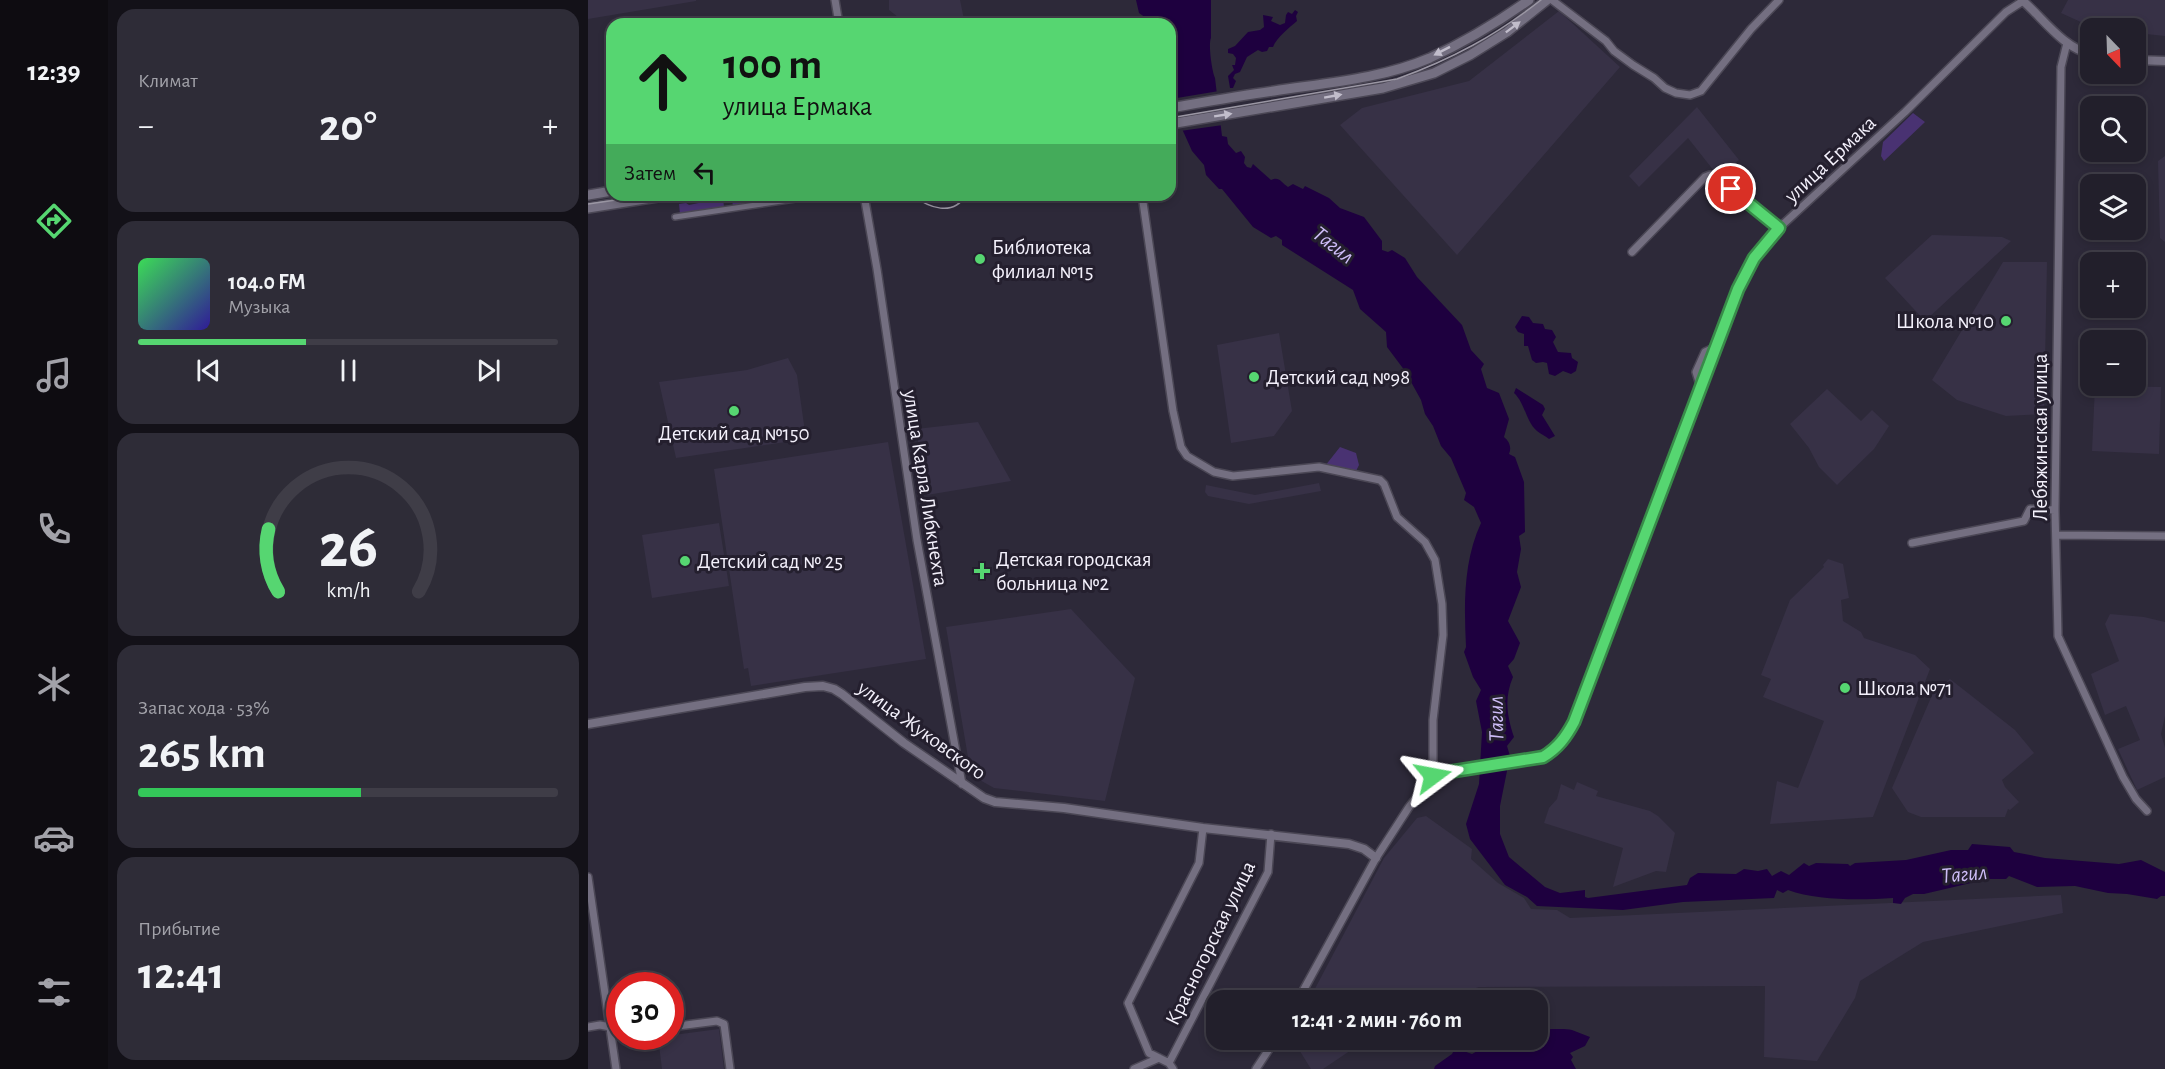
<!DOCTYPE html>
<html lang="ru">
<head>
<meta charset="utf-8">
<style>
	body { margin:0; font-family:"Alegreya Sans",sans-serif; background:#2e2c37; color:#f1f3f6; height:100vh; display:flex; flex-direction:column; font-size:22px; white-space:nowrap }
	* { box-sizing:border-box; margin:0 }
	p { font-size:20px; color:#a2a2a9 }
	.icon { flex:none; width:33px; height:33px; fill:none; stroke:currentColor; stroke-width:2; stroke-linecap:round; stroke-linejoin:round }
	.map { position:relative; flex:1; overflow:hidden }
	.details { display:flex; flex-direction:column; gap:9px; padding:9px; background:#131118; width:480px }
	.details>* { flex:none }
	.hud { position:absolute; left:18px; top:18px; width:570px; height:183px; border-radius:18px; box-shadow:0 3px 9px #0003,0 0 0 2px #3f3d47; background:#56d671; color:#111; overflow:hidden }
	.needle { width:39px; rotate:157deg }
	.fabs { position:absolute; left:1492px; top:18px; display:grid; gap:12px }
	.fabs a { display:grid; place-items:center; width:66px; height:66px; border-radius:12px; background:#221f2b; box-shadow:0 3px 9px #0003,0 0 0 2px #3f3d47; font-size:30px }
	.speed { position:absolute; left:18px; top:972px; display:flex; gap:12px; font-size:30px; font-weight:700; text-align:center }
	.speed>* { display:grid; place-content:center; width:78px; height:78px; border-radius:50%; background:#221f2b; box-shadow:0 3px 9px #0003,0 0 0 2px #3f3d47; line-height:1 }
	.speed .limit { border:9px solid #d22; background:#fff; color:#111 }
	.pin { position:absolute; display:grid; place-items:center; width:51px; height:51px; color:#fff; margin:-26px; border:3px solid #fff; border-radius:50%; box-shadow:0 2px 6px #0007 }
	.me { position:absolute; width:66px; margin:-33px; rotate:77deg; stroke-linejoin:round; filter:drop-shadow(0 0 4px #0008) }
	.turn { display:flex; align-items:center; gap:21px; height:126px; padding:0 18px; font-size:27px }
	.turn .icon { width:78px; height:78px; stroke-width:2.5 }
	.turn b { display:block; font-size:42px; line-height:51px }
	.then { display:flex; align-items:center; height:57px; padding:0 18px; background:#0003; gap:12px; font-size:22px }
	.big { font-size:45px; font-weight:700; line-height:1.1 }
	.details .card { flex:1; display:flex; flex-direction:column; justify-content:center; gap:9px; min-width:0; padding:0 21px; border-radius:18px; background:#2e2c37 }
	.details .dial { align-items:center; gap:0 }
	.dial svg { height:156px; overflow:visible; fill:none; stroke:#3f3d47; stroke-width:7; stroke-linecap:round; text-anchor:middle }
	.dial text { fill:#f1f3f6; stroke:none }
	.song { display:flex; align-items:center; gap:18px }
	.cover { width:72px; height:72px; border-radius:9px; background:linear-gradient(135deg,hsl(130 70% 55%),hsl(250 70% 35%)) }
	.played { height:6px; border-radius:3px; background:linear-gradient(90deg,#56d671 40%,#3f3d47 40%) }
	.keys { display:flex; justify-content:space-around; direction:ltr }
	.heat { display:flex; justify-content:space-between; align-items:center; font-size:33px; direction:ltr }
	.charge { height:9px; border-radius:4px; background:linear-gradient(90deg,#34c759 53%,#3f3d47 0) }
	.trip { position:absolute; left:618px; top:990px; width:342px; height:60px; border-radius:18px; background:#221f2b; box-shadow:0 3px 9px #0003,0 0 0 2px #3f3d47; font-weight:700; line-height:60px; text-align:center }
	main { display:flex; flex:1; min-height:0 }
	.tabs { display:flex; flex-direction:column; width:108px; justify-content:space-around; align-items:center; background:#0e0c11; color:#a2a2a9 }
	.tabs .icon { width:42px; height:42px }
	.tabs .current { color:#56d671 }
	.tabs b { font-size:27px; color:#f1f3f6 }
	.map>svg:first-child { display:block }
	.built { fill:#373146 }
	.green { fill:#493272 }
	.water { fill:#1e003f }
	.pier { fill:#2d2939 }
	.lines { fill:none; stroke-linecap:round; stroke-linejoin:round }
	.pedestrian-casing { stroke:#4b4755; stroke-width:8 }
	.minor-casing { stroke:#4b4755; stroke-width:10 }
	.tertiary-casing { stroke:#4b4755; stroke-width:11 }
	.secondary-casing { stroke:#4b4755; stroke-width:12 }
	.pedestrian { stroke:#746f81; stroke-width:5 }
	.minor { stroke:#746f81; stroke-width:7 }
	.tertiary { stroke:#746f81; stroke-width:8 }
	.secondary { stroke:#746f81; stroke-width:9 }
	.tram { stroke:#9b97a4; stroke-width:1.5 }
	.oneway { fill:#c1bdcb }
	.route-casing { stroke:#388b49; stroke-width:15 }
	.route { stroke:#56d671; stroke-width:10 }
	.poi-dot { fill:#56d671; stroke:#241f2e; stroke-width:2 }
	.labels { text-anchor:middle; stroke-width:6; stroke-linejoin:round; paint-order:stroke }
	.street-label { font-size:21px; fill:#f4f1fc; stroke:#241f2e }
	.poi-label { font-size:21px; fill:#f4f1fc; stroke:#241f2e; text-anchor:start }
	.water-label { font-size:22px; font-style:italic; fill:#cebdf8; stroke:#241f2e }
</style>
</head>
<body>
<main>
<nav class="tabs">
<b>12:39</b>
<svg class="icon current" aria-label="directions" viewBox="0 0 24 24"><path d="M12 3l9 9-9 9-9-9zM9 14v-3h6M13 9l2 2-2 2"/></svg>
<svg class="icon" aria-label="music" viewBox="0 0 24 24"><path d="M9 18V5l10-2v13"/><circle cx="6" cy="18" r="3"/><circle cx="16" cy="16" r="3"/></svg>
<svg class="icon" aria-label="phone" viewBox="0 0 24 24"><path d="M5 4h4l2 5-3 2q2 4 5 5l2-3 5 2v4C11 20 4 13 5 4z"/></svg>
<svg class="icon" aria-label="climate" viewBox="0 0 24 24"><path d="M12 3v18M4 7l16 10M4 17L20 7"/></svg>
<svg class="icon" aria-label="car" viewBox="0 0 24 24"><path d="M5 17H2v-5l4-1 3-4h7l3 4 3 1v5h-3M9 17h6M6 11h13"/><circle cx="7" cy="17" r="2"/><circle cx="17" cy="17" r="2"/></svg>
<svg class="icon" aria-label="filters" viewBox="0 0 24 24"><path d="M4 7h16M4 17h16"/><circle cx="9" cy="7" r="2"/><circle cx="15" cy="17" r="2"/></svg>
</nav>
<section class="details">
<div class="card"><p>Климат</p>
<div class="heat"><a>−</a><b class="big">20°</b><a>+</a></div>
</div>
<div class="card">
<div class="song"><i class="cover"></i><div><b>104.0 FM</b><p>Музыка</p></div></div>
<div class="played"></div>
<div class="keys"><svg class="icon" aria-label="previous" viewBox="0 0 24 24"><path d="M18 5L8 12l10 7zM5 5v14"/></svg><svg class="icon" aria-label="pause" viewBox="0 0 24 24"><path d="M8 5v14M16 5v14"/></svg><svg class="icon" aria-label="next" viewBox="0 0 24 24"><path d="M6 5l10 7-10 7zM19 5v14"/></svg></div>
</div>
<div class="card dial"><svg viewBox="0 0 100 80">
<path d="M14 69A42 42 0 1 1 86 69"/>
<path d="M14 69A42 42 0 0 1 9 37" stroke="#56d671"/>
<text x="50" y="56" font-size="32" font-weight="700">26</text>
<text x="50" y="72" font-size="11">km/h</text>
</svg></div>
<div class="card"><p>Запас хода · 53%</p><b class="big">265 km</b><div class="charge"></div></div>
<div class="card"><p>Прибытие</p><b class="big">12:41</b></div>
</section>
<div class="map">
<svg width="1577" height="1069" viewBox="0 0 1577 1069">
	<rect width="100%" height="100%" fill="#2d2939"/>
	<!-- built -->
	<path class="built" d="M0 0H108V1L0 19Z
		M301 0H372L377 24H319L301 10Z
		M1480 0H1577V36L1548 33V28H1506L1473 13Z
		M971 11 1032 67 869 255 752 125 774 108 881 81Z
		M1109 107 1151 160 1130 176 1100 138 1051 187 1041 176Z
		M1577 156V242L1572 238 1570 161Z
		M1344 235 1414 237 1423 241 1337 321 1297 278Z
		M1415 262H1459L1456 414 1418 416 1393 408 1369 400 1344 380Z
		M691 333 704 411 686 436 643 443 629 345Z
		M200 358 209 375 218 439 88 458 71 382 159 370Z
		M1507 386 1573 387 1571 454 1504 451Z
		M1239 389 1273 421 1284 410 1301 426 1286 449 1249 485 1231 467 1221 448 1202 424Z
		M390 422 423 481 339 495 328 429Z
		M300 442 338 659 163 686 160 668 156 669 126 469Z
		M731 483 733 491 661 504 620 496 617 492 618 485 667 495Z
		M131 523 141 586 64 598 54 535Z
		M1240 559 1255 564 1261 598 1253 600 1255 621 1273 632 1276 638 1327 655 1342 669 1285 817 1182 824 1189 781 1210 788 1236 721 1175 697 1183 679 1173 675 1202 600 1236 567 1235 565Z
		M483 609 547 678 517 801 406 788 383 775 358 627Z
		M1522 614 1556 617 1577 622V716L1573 734 1577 748V777L1549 790 1530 749 1552 740 1538 706 1517 715 1503 674 1531 661 1517 624Z
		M1362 679 1427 730 1446 753 1414 780 1417 787 1431 802 1422 810 1420 809 1417 817H1333L1320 812 1304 788 1345 693Z
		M989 782 1010 791 1008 796 1062 811 1070 816 1087 833 1078 872 1068 871 1025 887 1035 848 956 823 961 808 969 799 973 784 986 790Z
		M838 816 884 849 883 859 910 883 936 898 943 909 969 910 982 918 1473 895 1475 913 1335 942 1272 981 1267 998 1229 1061 1176 1057 1177 986 891 987 852 1000H721L796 858 829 818Z
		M131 1029 136 1069H74L70 1037Z
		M705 1040H778L735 1069H723Z"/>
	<!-- green -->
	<path class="green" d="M1325 113 1337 122 1296 161 1293 156 1295 142Z
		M143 195H215L145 206Z
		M135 198 136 207 92 214 91 204 98 203 101 205Z
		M752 447 768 453 771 465 768 471 763 472 737 466Z"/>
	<!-- water -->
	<path class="water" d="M548 0H623V38C620 44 624 72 627 78L634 136 639 137 640 144 648 153 653 151 657 157 656 163 659 167 663 168 665 164 683 180C691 176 693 182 700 187L705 184 715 189 717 186 741 198 752 208 776 217 794 241V250L800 252 804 250 817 258 829 277 874 325 883 350 896 364 893 369 899 388 911 393 921 419 916 437C921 441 924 447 921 454L927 457 936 482 937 532 931 536 933 549 929 572 933 587 920 621 932 643 926 659 920 666 925 677C916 698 919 716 926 737L919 746 922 756 912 806V834L921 857 957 887 972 893 997 890V897L1000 898 1099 885 1102 878 1110 873 1148 874 1156 869 1170 871 1179 869 1184 876 1193 871 1201 875 1216 863 1221 866 1228 863 1260 864 1262 866 1267 863 1318 860 1363 850H1380L1384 844 1422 847 1426 852 1457 858 1531 864 1553 860 1577 872V896H1573L1569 899 1539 894 1520 893 1487 886 1449 887 1421 876 1418 879H1400L1336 894H1325L1317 898 1313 904 1305 903V898C1274 900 1229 901 1200 890L1195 893 1189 890 1186 898 1095 902 1035 910 949 906 939 897 917 885 882 839 878 824 891 784 894 732 888 701 893 690 885 677 876 652 878 647C876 605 875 562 893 523L886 507 876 500 878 493 863 458 853 446 845 426 837 414 833 400 817 371 799 347 798 332 772 309 765 290 694 245V240L688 236 683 238 665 227 634 189H631L618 175 616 165 604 151 595 131 582 88V24H563L561 20 551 13Z
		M707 10 710 12 708 16 709 21C701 28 689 37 685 47H681L679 51 674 52 670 50 659 57 652 72 647 74 645 78 648 81 645 88H642L640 76 646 70 644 65H647L648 58 645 54 640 53V49L647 46 660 32 672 30 676 27 675 15 685 17 683 21 692 25 697 23 698 15 700 12 704 14Z
		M934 316 941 317 945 323 955 324 957 329 964 330 968 337 965 342 970 352 983 353 984 358 990 362 988 371 983 374 975 371 967 376 961 374 959 363 955 362 948 363 944 360 940 346H936V334L930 332 927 327Z
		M928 388 955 405 957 409 954 415 967 436 961 439C958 436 952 434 949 431 938 422 937 403 926 393Z
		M950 1029C959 1030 976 1028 984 1030 990 1032 996 1035 1002 1037L997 1046 982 1053 985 1057 983 1060 988 1069H846L847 1066 864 1054 867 1048 884 1054 909 1040H950Z"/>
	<!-- pier -->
	<path class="pier" d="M631 91 635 125 592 131 583 99Z"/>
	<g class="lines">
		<defs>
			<path id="pedestrian" d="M87 217 234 195"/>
			<path id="minor" d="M247 0 251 24
				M964 0 1018 41 1026 51 1045 65 1066 78 1077 88 1088 93 1102 95 1113 91 1163 29 1191 0
				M1479 43 1473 67 1467 510 1470 636 1535 777 1548 799 1559 811
				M276 195 289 269 329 540 374 784
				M554 195 585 411 593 447 599 456 626 472 645 476 731 467 792 480 796 484 809 517 837 542 847 560 854 604 855 635 845 720V776L821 807 788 858 710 1000
				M1044 252 1117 177 1122 175 1127 177 1191 228
				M1112 385 1108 372 1117 352 1128 347
				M1468 535 1577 536
				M1324 543 1436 521 1442 509 1467 510
				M845 776 860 772 955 757C970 748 978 737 986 722L1112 385 1150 289 1166 258 1191 228 1317 112 1418 12 1435 1
				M0 877 28 1069
				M0 1027 12 1025 32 1029
				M82 1027 129 1021 136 1024 142 1069
				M581 1063 680 872 683 834
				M546 1069 571 1058
				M585 1069 581 1063 561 1053 540 1003 611 863 615 828
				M668 1069 687 1040"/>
			<path id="tertiary" d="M1434 0C1455 18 1475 48 1503 54
				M1548 60 1577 61
				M0 724 217 687 235 686 246 689 254 694 316 743 396 798 407 802 476 808 615 828 761 844 776 849 788 858"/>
			<path id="secondary" d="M582 108C617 102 651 96 686 91 738 83 793 79 842 58 877 42 910 22 941 0
				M582 124 795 88 846 73 882 55 919 32 959 0
				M0 195 24 191
				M0 208 82 195"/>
		</defs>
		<!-- pedestrian casing -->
		<use href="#pedestrian" class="pedestrian-casing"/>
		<!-- minor casing -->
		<use href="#minor" class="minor-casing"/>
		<!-- tertiary casing -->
		<use href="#tertiary" class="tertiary-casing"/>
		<!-- secondary casing -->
		<use href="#secondary" class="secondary-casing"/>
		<!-- pedestrian -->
		<use href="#pedestrian" class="pedestrian"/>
		<!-- minor -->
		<use href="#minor" class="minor"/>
		<!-- tertiary -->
		<use href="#tertiary" class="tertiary"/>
		<!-- secondary -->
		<use href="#secondary" class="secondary"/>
		<!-- tram -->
		<path class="tram" d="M582 118 809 79C864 59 907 36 953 0
			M324 195C341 208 365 217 378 195
			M0 204 63 195"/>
	</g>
	<!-- one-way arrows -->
	<defs><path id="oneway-solid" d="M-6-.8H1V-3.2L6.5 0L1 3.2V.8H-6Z" transform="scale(1.5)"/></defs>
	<g class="oneway">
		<use href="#oneway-solid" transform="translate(925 27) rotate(-37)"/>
		<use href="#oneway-solid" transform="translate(854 51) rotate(153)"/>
		<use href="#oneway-solid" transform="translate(745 96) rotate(-10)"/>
		<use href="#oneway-solid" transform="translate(635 115) rotate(-9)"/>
	</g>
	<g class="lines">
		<defs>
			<path id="route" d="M845 776 860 772 955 757C970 748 978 737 986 722L1150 289 1166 258 1191 228 1143 189"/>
		</defs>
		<!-- route casing -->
		<use href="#route" class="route-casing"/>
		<!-- route -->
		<use href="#route" class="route"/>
	</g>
	<!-- markers -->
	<g class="poi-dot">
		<circle cx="392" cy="259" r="6"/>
		<circle cx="1418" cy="321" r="6"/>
		<circle cx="666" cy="377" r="6"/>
		<circle cx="146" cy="411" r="6"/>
		<circle cx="97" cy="561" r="6"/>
		<path d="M391 562h6v6h6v6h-6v6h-6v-6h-6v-6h6z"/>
		<circle cx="1257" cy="688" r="6"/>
	</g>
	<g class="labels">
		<!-- street labels -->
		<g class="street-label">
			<text transform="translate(1242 159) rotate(-43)" y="7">улица Ермака</text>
			<text transform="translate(1452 437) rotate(-90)" y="7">Лебяжинская улица</text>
			<text transform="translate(338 488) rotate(81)" y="7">улица Карла Либкнехта</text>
			<text transform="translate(334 730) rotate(36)" y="7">улица Жуковского</text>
			<text transform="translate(622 943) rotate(-64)" y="7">Красногорская улица</text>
		</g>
		<!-- poi labels -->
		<g class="poi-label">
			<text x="404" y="254">Библиотека<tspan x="404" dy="24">филиал №15</tspan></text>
			<text x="1406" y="328" text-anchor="end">Школа №10</text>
			<text x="678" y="384">Детский сад №98</text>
			<text x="146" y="440" text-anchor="middle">Детский сад №150</text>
			<text x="408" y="566">Детская городская<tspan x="408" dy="24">больница №2</tspan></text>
			<text x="109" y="568">Детский сад № 25</text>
			<text x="1269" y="695">Школа №71</text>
		</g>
		<!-- water labels -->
		<g class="water-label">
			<text transform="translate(746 244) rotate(38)" y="8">Тагил</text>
			<text transform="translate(907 719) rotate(-91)" y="8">Тагил</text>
			<text transform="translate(1376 873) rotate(-5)" y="8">Тагил</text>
		</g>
	</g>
</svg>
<div class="fabs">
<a><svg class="needle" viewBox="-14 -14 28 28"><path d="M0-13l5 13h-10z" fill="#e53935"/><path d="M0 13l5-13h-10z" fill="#a2a2a9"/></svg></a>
<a><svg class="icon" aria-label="search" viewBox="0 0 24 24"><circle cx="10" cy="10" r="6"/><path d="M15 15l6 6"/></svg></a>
<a><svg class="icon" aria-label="layers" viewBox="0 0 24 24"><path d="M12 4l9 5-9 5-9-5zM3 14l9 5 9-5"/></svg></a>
<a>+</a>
<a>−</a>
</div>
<div class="speed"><div class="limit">30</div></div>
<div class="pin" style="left:1143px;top:189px;background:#d93025"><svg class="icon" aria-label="arrive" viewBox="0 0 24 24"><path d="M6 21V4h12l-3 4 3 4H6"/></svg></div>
<svg class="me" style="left:845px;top:776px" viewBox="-20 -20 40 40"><path d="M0-17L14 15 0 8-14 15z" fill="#56d671" stroke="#fff" stroke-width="4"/></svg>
<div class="trip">12:41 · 2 мин · 760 m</div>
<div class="hud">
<div class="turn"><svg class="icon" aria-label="ahead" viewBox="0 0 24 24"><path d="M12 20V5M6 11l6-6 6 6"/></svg><div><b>100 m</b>улица Ермака</div></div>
<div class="then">Затем<svg class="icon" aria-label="left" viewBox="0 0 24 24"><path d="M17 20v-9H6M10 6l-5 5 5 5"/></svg></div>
</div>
</div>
</main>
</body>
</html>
